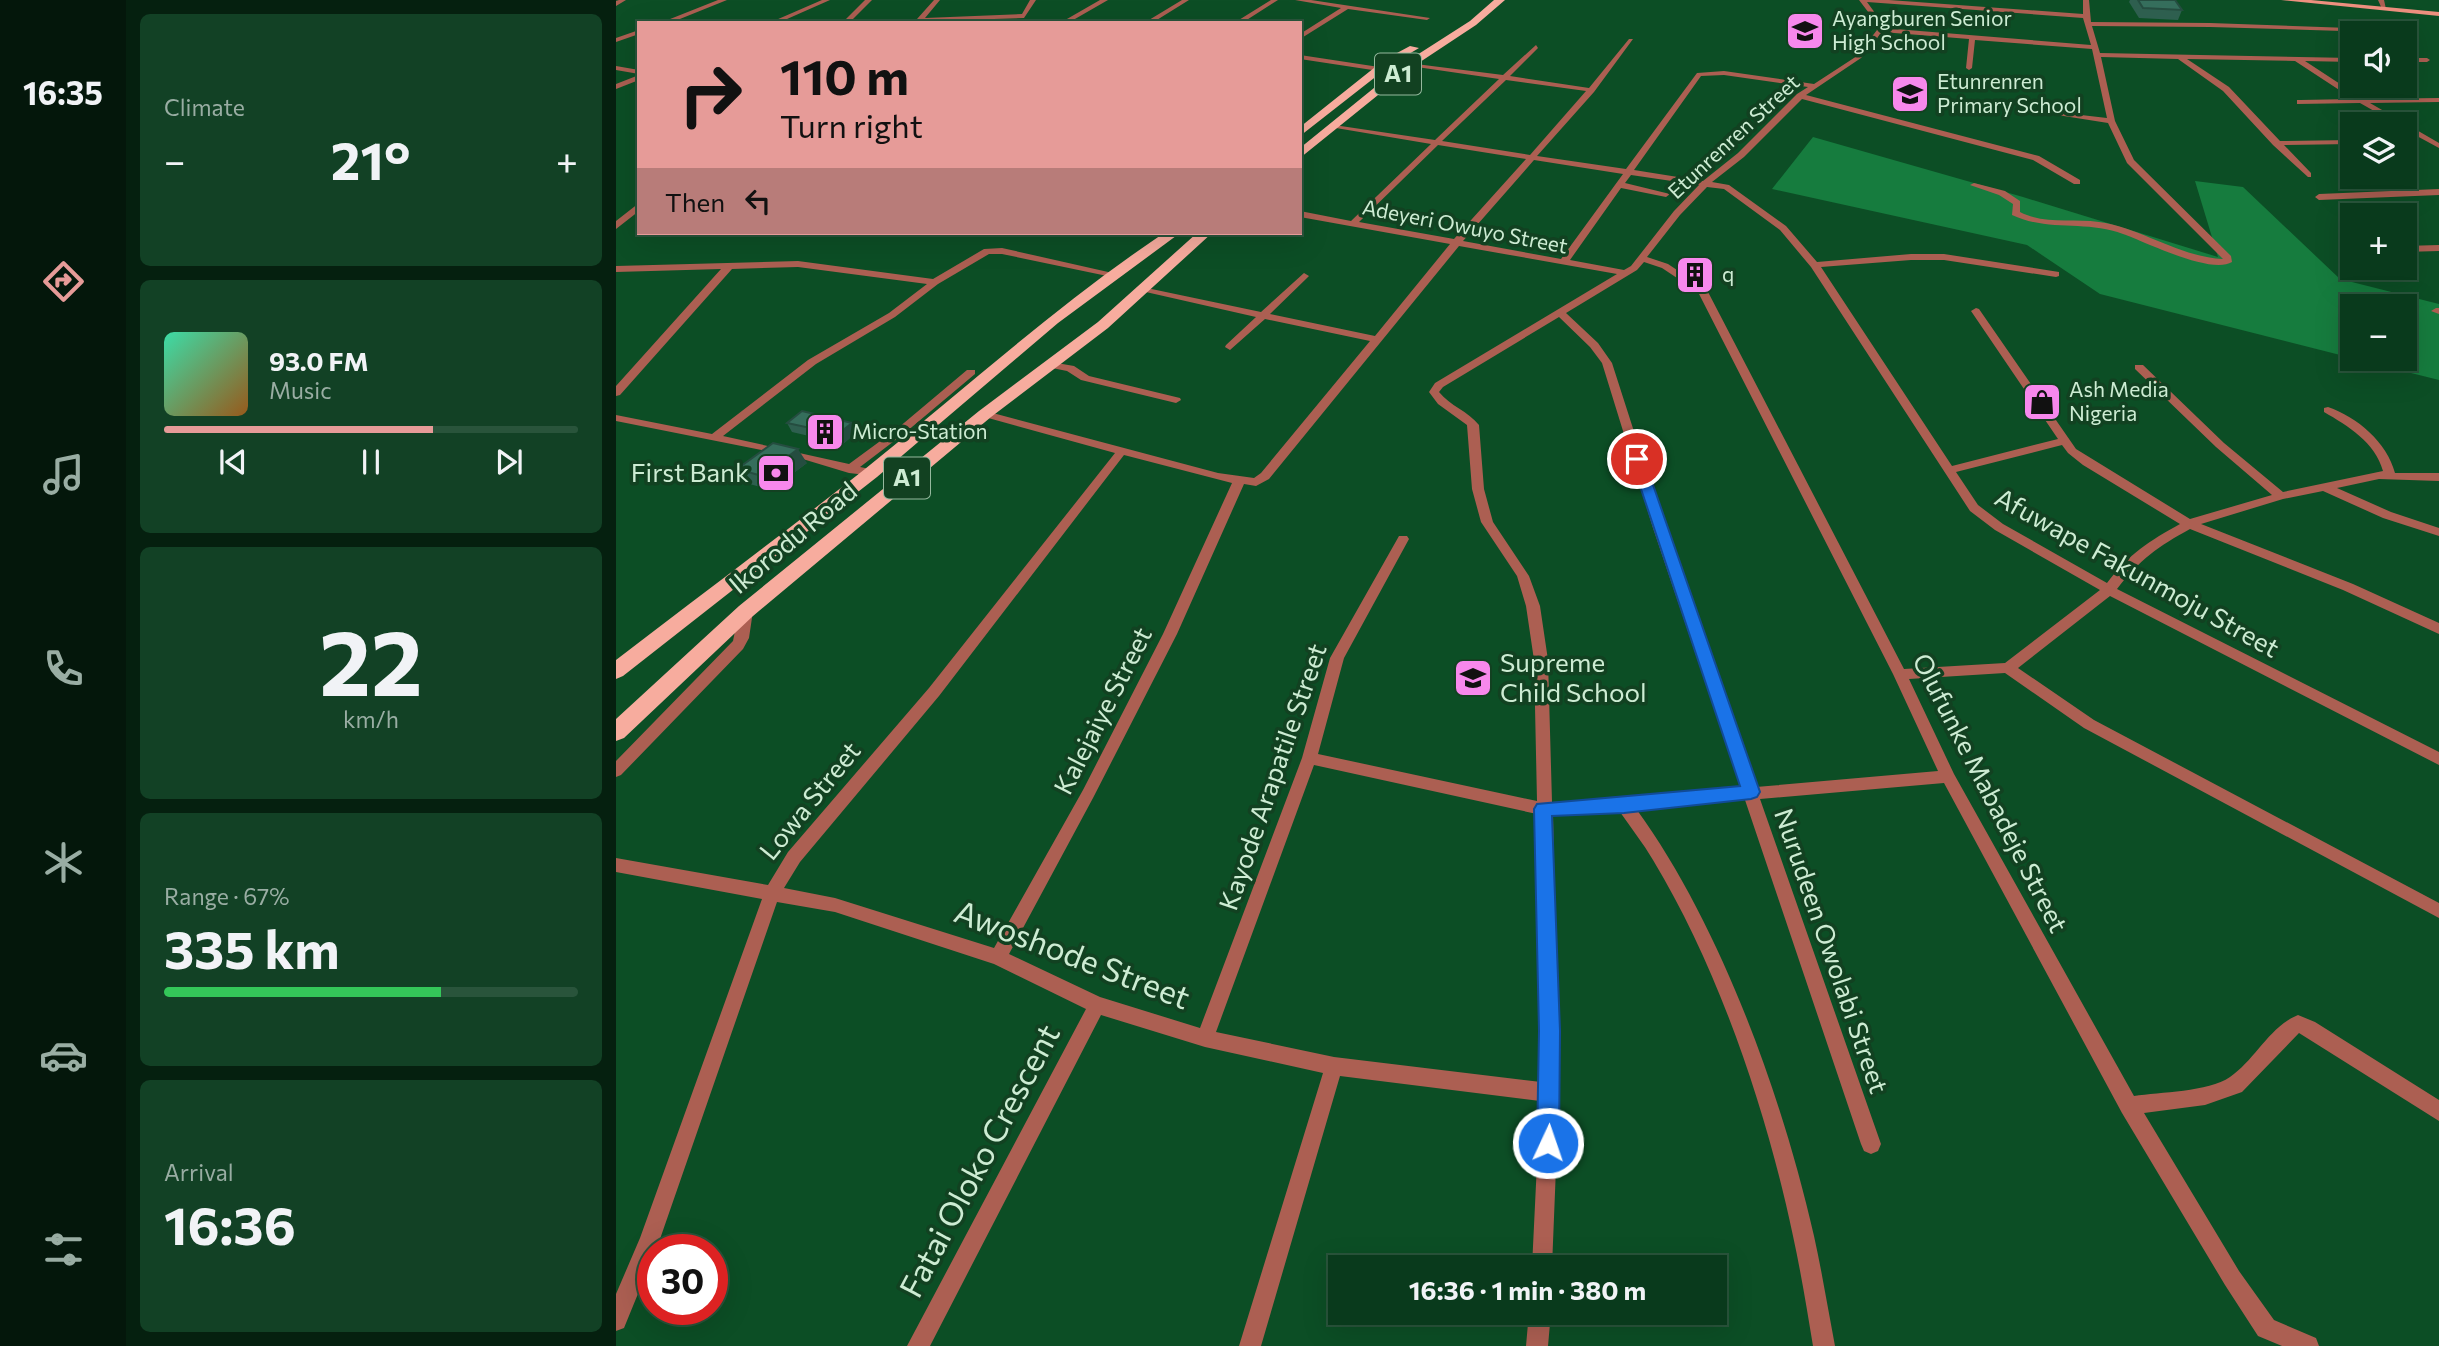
<!DOCTYPE html>
<html lang="en">
<head>
<meta charset="utf-8">
<style>
	body { margin:0; font-family:Commissioner,sans-serif; background:#124125; color:#f1f3f6; height:100vh; display:flex; flex-direction:column; font-size:26px; white-space:nowrap }
	* { box-sizing:border-box; margin:0 }
	p { font-size:23px; color:#99ada3 }
	.icon { flex:none; width:38px; height:38px; fill:none; stroke:currentColor; stroke-width:2; stroke-linecap:round; stroke-linejoin:round }
	.map { position:relative; flex:1; overflow:hidden }
	.sheet { display:flex; flex-direction:column; gap:14px; padding:14px; background:#05200f; width:490px }
	.sheet>* { flex:none }
	.banner { position:absolute; left:21px; top:21px; width:665px; height:214px; border-radius:0px; box-shadow:0 7px 28px #0002,0 0 0 2px #29543b; background:#e69b98; color:#111; overflow:hidden }
	.controls { position:absolute; left:1724px; top:21px; display:grid; gap:14px }
	.controls a { display:grid; place-items:center; width:77px; height:77px; border-radius:0px; background:#093a1c; box-shadow:0 7px 28px #0002,0 0 0 2px #29543b; font-size:35px }
	.speed { position:absolute; left:21px; top:1234px; display:flex; gap:14px; font-size:35px; font-weight:700; text-align:center }
	.speed>* { display:grid; place-content:center; width:91px; height:91px; border-radius:50%; background:#093a1c; box-shadow:0 7px 28px #0002,0 0 0 2px #29543b; line-height:1 }
	.speed .limit { border:10px solid #d22; background:#fff; color:#111 }
	.pin { position:absolute; display:grid; place-items:center; width:60px; height:60px; color:#fff; margin:-30px; border:4px solid #fff; border-radius:50%; box-shadow:0 2px 7px #0007 }
	.me { position:absolute; width:77px; margin:-38px; rotate:3deg; stroke-linejoin:round; filter:drop-shadow(0 0 5px #0008) }
	.turn { display:flex; align-items:center; gap:24px; height:147px; padding:0 28px; font-size:32px }
	.turn .icon { width:91px; height:91px; stroke-width:2.5 }
	.turn b { display:block; font-size:49px; line-height:60px }
	.then { display:flex; align-items:center; height:66px; padding:0 28px; background:#0003; gap:14px; font-size:26px }
	.big { font-size:52px; font-weight:700; line-height:1.1 }
	.sheet .widget { flex:1; display:flex; flex-direction:column; justify-content:center; gap:10px; min-width:0; padding:0 24px; border-radius:10px; background:#124125 }
	.sheet .dial { align-items:center; gap:0 }
	.dial b { font-size:91px; line-height:1 }
	.song { display:flex; align-items:center; gap:21px }
	.cover { width:84px; height:84px; border-radius:10px; background:linear-gradient(135deg,hsl(160 70% 55%),hsl(30 70% 35%)) }
	.played { height:7px; border-radius:4px; background:linear-gradient(90deg,#e69b98 65%,#29543b 65%) }
	.keys { display:flex; justify-content:space-around; direction:ltr }
	.heat { display:flex; justify-content:space-between; align-items:center; font-size:38px; direction:ltr }
	.charge { height:10px; border-radius:5px; background:linear-gradient(90deg,#34c759 67%,#29543b 0) }
	.trip { position:absolute; left:712px; top:1255px; width:399px; height:70px; border-radius:0px; background:#093a1c; box-shadow:0 7px 28px #0002,0 0 0 2px #29543b; font-weight:700; line-height:70px; text-align:center }
	main { display:flex; flex:1; min-height:0 }
	.tab-bar { display:flex; flex-direction:column; width:126px; justify-content:space-around; align-items:center; background:#04170b; color:#99ada3 }
	.tab-bar .icon { width:49px; height:49px }
	.tab-bar .on { color:#e69b98 }
	.tab-bar b { font-size:32px; color:#f1f3f6 }
	.map>svg:first-child { display:block }
	.green { fill:#167c3e }
	.lines { fill:none; stroke-linecap:round; stroke-linejoin:round }
	.street { fill:#ac5f52; fill-rule:evenodd }
	.primary { fill:#ee907f; fill-rule:evenodd }
	.highway { fill:#f7ac9e; fill-rule:evenodd }
	.wall { fill:#2e5f4f }
	.shaded-wall { fill:#254d40 }
	.building { fill:#356e5c; stroke:#254d40; stroke-width:2 }
	.route { fill:#1a73e8; stroke:#114b97; stroke-width:2 }
	.labels { text-anchor:middle; stroke-width:7; stroke-linejoin:round; paint-order:stroke }
	.far-poi-label { font-size:21px; fill:#cdecd3; stroke:#124121; text-anchor:start }
	.far-street-label { font-size:21px; fill:#cdecd3; stroke:#124121 }
	.shield { fill:#124121; stroke:#95b99e; stroke-width:2 }
	.shield-label { font-size:24px; font-weight:bold; fill:#cdecd3 }
	.poi-label { font-size:26px; fill:#cdecd3; stroke:#124121; text-anchor:end }
	.street-label { font-size:26px; fill:#cdecd3; stroke:#124121 }
	.near-street-label { font-size:32px; fill:#cdecd3; stroke:#124121 }
</style>
</head>
<body>
<main>
<nav class="tab-bar">
<b>16:35</b>
<svg class="icon on" aria-label="directions" viewBox="0 0 24 24"><path d="M12 3l9 9-9 9-9-9zM9 14v-3h6M13 9l2 2-2 2"/></svg>
<svg class="icon" aria-label="music" viewBox="0 0 24 24"><path d="M9 18V5l10-2v13"/><circle cx="6" cy="18" r="3"/><circle cx="16" cy="16" r="3"/></svg>
<svg class="icon" aria-label="phone" viewBox="0 0 24 24"><path d="M5 4h4l2 5-3 2q2 4 5 5l2-3 5 2v4C11 20 4 13 5 4z"/></svg>
<svg class="icon" aria-label="climate" viewBox="0 0 24 24"><path d="M12 3v18M4 7l16 10M4 17L20 7"/></svg>
<svg class="icon" aria-label="car" viewBox="0 0 24 24"><path d="M5 17H2v-5l4-1 3-4h7l3 4 3 1v5h-3M9 17h6M6 11h13"/><circle cx="7" cy="17" r="2"/><circle cx="17" cy="17" r="2"/></svg>
<svg class="icon" aria-label="filters" viewBox="0 0 24 24"><path d="M4 7h16M4 17h16"/><circle cx="9" cy="7" r="2"/><circle cx="15" cy="17" r="2"/></svg>
</nav>
<section class="sheet">
<div class="widget"><p>Climate</p>
<div class="heat"><a>−</a><b class="big">21°</b><a>+</a></div>
</div>
<div class="widget">
<div class="song"><i class="cover"></i><div><b>93.0 FM</b><p>Music</p></div></div>
<div class="played"></div>
<div class="keys"><svg class="icon" aria-label="previous" viewBox="0 0 24 24"><path d="M18 5L8 12l10 7zM5 5v14"/></svg><svg class="icon" aria-label="pause" viewBox="0 0 24 24"><path d="M8 5v14M16 5v14"/></svg><svg class="icon" aria-label="next" viewBox="0 0 24 24"><path d="M6 5l10 7-10 7zM19 5v14"/></svg></div>
</div>
<div class="widget dial"><b>22</b><p>km/h</p></div>
<div class="widget"><p>Range · 67%</p><b class="big">335 km</b><div class="charge"></div></div>
<div class="widget"><p>Arrival</p><b class="big">16:36</b></div>
</section>
<div class="map">
<svg width="1823" height="1346" viewBox="0 0 1823 1346">
	<rect width="100%" height="100%" fill="#0c4e25"/>
	<!-- green -->
	<path class="green" d="M1197 137 1407 197 1602 257 1579 181 1627 187 1724 279 1823 304V380L1739 359H1788V306H1736V358L1484 294 1411 245 1156 189Z"/>
	<g class="lines">
		<!-- street -->
		<path class="street" d="M3 0H10L0 6V1Z
			M102 0H111L54 23H44Z
			M206 0H214L162 23H153Z
			M249 0H256L233 23H226Z
			M318 0H324L309 18 406 14 414 0H420L408 18 246 23 301 19Z
			M484 0H492L452 23H444Z
			M566 0H573L536 23H528Z
			M655 0H662L626 23H618Z
			M679 0H695L814 18 811 20 732 9 684 39V34L725 8Z
			M1243 0H1273L1467 14V0H1473L1475 22 1594 23 1790 30 1792 33 1594 27 1476 26 1484 53 1736 58V62L1689 61 1747 99 1823 98V102L1754 103 1823 143V148L1788 129V124H1781L1744 103 1681 104V100H1684L1737 99 1679 61 1571 59 1613 87 1664 141 1736 140V144L1668 145 1695 173V177H1692L1657 145 1607 91 1562 59 1485 57 1499 121 1518 160 1615 256 1616 262C1595 275 1530 242 1507 234 1471 220 1432 232 1396 215L1397 204 1383 195 1354 185 1358 183 1389 191 1404 201V212C1430 225 1456 218 1483 222 1526 228 1563 257 1607 259L1511 163 1492 123 1435 114 1439 112 1491 118 1476 49 1359 40 1356 68 1353 70 1350 68 1353 39 1266 32 1245 58 1190 95 1423 156 1464 180V184H1458L1417 160 1186 99 1128 157 1096 182 1113 185 1170 226 1201 262 1295 254H1328L1443 272V276L1440 277 1328 260H1295L1205 267 1336 466 1442 439 1355 311 1360 308 1363 309 1460 449 1574 519 1656 495 1600 447 1519 369V365H1527L1608 443 1667 492 1767 471C1759 442 1732 426 1708 412V408L1712 407C1741 417 1771 442 1779 473H1823V481L1763 479 1721 488 1775 512 1823 528V536L1767 518 1707 491 1667 499 1585 524 1737 584 1823 623V634L1727 590 1574 529C1543 546 1523 560 1501 589L1823 752V765L1494 596 1402 668 1478 720 1823 903V918L1468 728 1389 673 1293 679 1338 774 1518 1096C1544 1092 1592 1092 1614 1077 1639 1060 1653 1027 1682 1015L1699 1022 1823 1100V1121L1683 1033 1626 1092 1589 1105 1528 1113 1623 1271 1658 1320 1700 1338 1703 1346H1666L1642 1336 1609 1285 1506 1113 1328 783 1144 799 1265 1144 1262 1151 1255 1154 1248 1151 1245 1144 1129 800 1021 810C1105 926 1166 1096 1198 1236 1206 1272 1212 1309 1219 1346H1197C1191 1309 1185 1273 1177 1236 1151 1112 1103 969 1037 860 1027 843 1015 828 1004 812L937 815 943 1093 936 1267H916L924 1101 724 1076 645 1346H623L707 1073 589 1047 485 1015 314 1346H291L470 1009 378 964 219 912 161 902 44 1239 40 1250H37V1257L8 1328 0 1331V1294L24 1238 146 899 0 872V858L152 885 172 852 313 688 499 453 365 416V412H373L602 473 638 478 645 473 754 341 649 319 614 350 609 347 610 345 640 317 521 290 526 287 645 312 688 273 693 276 691 278 654 314 759 336 834 244 684 217V211L735 221 815 144 714 127 718 125 819 140 883 79 794 66 792 63 887 75 920 45 922 48 894 76 973 88 1013 39H1017L978 92 921 156 1010 169 1081 73 1108 71 1198 84 1241 56 1261 30 1256 17ZM1251 2 1467 18 1475 45 1267 28 1262 17ZM1108 75 1192 87 1181 94 1122 153 1087 181 1018 170 1085 76ZM890 80 970 91 914 155 826 141ZM822 145 910 159 838 239 743 222ZM918 160 1007 174 945 259 847 241ZM1015 175 1083 185 1058 211 1015 266 1008 270 954 260 1005 188 1050 197 1054 194 1009 183ZM1091 187 1108 189 1164 230 1195 267 1354 511 1379 530 1484 590 1389 663 1288 669 1091 290 1052 264 1031 257 1064 215ZM843 246 1001 274 819 383 813 392 822 404 851 425 856 489 865 522 901 576 910 606 918 660 921 801 702 754 728 658 793 539 791 536H783L714 658 686 758 584 1028 484 997 393 954 477 798 561 634 628 484 640 486 653 479ZM1028 262 1046 268 1082 292 1277 674 1322 771 1140 787 1049 528 996 363 982 343 950 313 1021 270ZM943 317 974 347 986 363 1037 528 1125 788 1008 799 936 802 932 660 924 606 913 576 877 522 868 489 863 425C852 411 834 406 823 392L827 387ZM1446 445 1452 453 1467 465 1564 524C1533 541 1513 554 1491 583L1387 524 1362 505 1340 472ZM508 455 616 483 547 634 467 790 378 948 219 898 168 888 184 862 323 696ZM698 765 921 814 925 1082 718 1057 600 1032Z
			M1762 0H1768L1770 9H1766Z
			M23 30V34L0 42V38Z
			M684 55 763 67 766 69 763 71 684 59Z
			M1788 58H1811L1814 60 1811 62H1788Z
			M0 66 23 70V74L0 70Z
			M23 75V80L0 89V84Z
			M1823 189V195L1703 200 1699 197 1703 194Z
			M23 203V211L0 229V221Z
			M1823 245V251L1788 252V246Z
			M386 248 501 274 496 277 386 254H373L322 284 279 317 200 364 107 436 233 464 282 428 351 370H359V374L290 432 244 467 259 470V476L233 473 180 457 0 421V415L96 434 192 360 273 313 311 284 182 267 116 269 4 395 0 396V386L105 269 0 272V266L182 261 317 279 368 249Z
			M1820 308H1823V314L1815 311Z
			M435 362 458 366 473 376 564 398 565 400 560 403 465 380 451 371 431 367 430 365Z
			M130 606 137 611 133 638 127 649 5 775 0 777V761L117 641 123 611Z
			M913 1312H935L932 1346H910Z"/>
		<!-- primary -->
		<path class="primary" d="M1665 0H1695L1823 12V16Z"/>
		<!-- highway -->
		<path class="highway" d="M878 0H889L860 25 798 66 684 158V148L790 62 854 21Z
			M794 46 803 48 776 64 684 136V127L768 60Z
			M548 233H564L442 323 261 477 7 676 0 679V660C83 596 167 534 249 469 348 390 442 304 548 233Z
			M581 233H596L492 328 375 417 137 616 8 738 0 741V719L123 606 363 411 482 322Z"/>
	</g>
	<!-- wall -->
	<path class="wall" d="M1514 0H1559L1566 10 1562 20 1523 18 1513 2Z
		M171 423 241 432 227 444 176 432Z
		M191 463 155 490 130 483 121 469Z"/>
	<!-- shaded-wall -->
	<path class="shaded-wall" d="M236 423 241 432 227 444 222 434Z
		M182 449 191 463 155 490 146 476Z"/>
	<!-- building -->
	<path class="building" d="M1522 0H1559L1566 10 1527 8Z
		M186 411 236 423 222 434 171 423Z
		M157 443 182 449 146 476 121 469Z"/>
	<!-- route -->
	<path class="route" d="M1021 455 1028 459 1144 792 1141 797 1135 799 1008 813 936 816 944 1031 943 1143 940 1151 932 1154 924 1151 921 1143 923 1031 918 809 921 804 1124 786 1015 459Z"/>
	<!-- icons -->
	<defs>
		<symbol id="school-square" viewBox="-11 -11 22 22"><rect x="-9" y="-9" width="18" height="18" rx="4" fill="#f788ec" stroke="#124121"/><path d="M0-5L7-2L0 1L-7-2ZM-4 1L0 2.5L4 1V4Q0 6-4 4Z" fill="#111"/></symbol>
		<symbol id="building-square" viewBox="-11 -11 22 22"><rect x="-9" y="-9" width="18" height="18" rx="4" fill="#f788ec" stroke="#124121"/><path d="M-4-6H4V6H1V3H-1V6H-4ZM-2.5-4.3h1.7v1.8h-1.7ZM.8-4.3h1.7v1.8H.8ZM-2.5-1h1.7V.8h-1.7ZM.8-1h1.7V.8H.8Z" fill="#111"/></symbol>
		<symbol id="shop-square" viewBox="-11 -11 22 22"><rect x="-9" y="-9" width="18" height="18" rx="4" fill="#f788ec" stroke="#124121"/><path d="M-5-2.5h2.3a2.7 3.5 0 0 1 5.4 0H5L5.5 6h-11ZM-1.5-2.5h3a1.5 2.3 0 0 0-3 0Z" fill="#111"/></symbol>
		<symbol id="bank-square" viewBox="-11 -11 22 22"><rect x="-9" y="-9" width="18" height="18" rx="4" fill="#f788ec" stroke="#124121"/><path d="M-6-4H6V4H-6ZM0-2.3a2.3 2.3 0 1 0 0 4.6a2.3 2.3 0 1 0 0-4.6Z" fill="#111"/></symbol>
	</defs>
	<g fill-rule="evenodd">
		<use href="#school-square" x="1167" y="9" width="44" height="44"/>
		<use href="#school-square" x="1272" y="72" width="44" height="44"/>
		<use href="#building-square" x="1057" y="253" width="44" height="44"/>
		<use href="#shop-square" x="1404" y="380" width="44" height="44"/>
		<use href="#building-square" x="187" y="410" width="44" height="44"/>
		<use href="#bank-square" x="138" y="451" width="44" height="44"/>
		<use href="#school-square" x="835" y="656" width="44" height="44"/>
	</g>
	<g class="labels">
		<!-- far-poi labels -->
		<g class="far-poi-label">
			<text x="1216" y="26">Ayangburen Senior<tspan x="1216" dy="24">High School</tspan></text>
			<text x="1321" y="89">Etunrenren<tspan x="1321" dy="24">Primary School</tspan></text>
			<text x="1106" y="282">q</text>
			<text x="1453" y="397">Ash Media<tspan x="1453" dy="24">Nigeria</tspan></text>
			<text x="236" y="439">Micro-Station</text>
		</g>
		<!-- far-street labels -->
		<g class="far-street-label">
			<text transform="translate(1118 137) rotate(-43)" y="7">Etunrenren Street</text>
			<text transform="translate(849 227) rotate(11)" y="7">Adeyeri Owuyo Street</text>
		</g>
		<!-- shield labels -->
		<g class="shield">
			<rect x="759" y="53.5" width="46" height="41" rx="5"/>
			<rect x="268" y="457.5" width="46" height="41" rx="5"/>
		</g>
		<g class="shield-label">
			<text x="782" y="82">A1</text>
			<text x="291" y="486">A1</text>
		</g>
		<!-- poi labels -->
		<g class="poi-label">
			<text x="133" y="482">First Bank</text>
			<text x="884" y="672" text-anchor="start">Supreme<tspan x="884" dy="30">Child School</tspan></text>
		</g>
		<!-- street labels -->
		<g class="street-label">
			<text transform="translate(177 538) rotate(-40)" y="9">Ikorodu Road</text>
			<text transform="translate(1521 573) rotate(29)" y="9">Afuwape Fakunmoju Street</text>
			<text transform="translate(487 711) rotate(-63)" y="9">Kalejaiye Street</text>
			<text transform="translate(657 777) rotate(-71)" y="9">Kayode Arapatile Street</text>
			<text transform="translate(1374 793) rotate(63)" y="9">Olufunke Mabadeje Street</text>
			<text transform="translate(194 801) rotate(-51)" y="9">Lowa Street</text>
			<text transform="translate(1215 951) rotate(71)" y="9">Nurudeen Owolabi Street</text>
		</g>
		<!-- near-street labels -->
		<g class="near-street-label">
			<text transform="translate(456 955) rotate(21)" y="11">Awoshode Street</text>
			<text transform="translate(364 1161) rotate(-62)" y="11">Fatai Oloko Crescent</text>
		</g>
	</g>
</svg>
<div class="controls">
<a><svg class="icon" aria-label="sound" viewBox="0 0 24 24"><path d="M4 9h4l5-4v14l-5-4H4zM17 9q2 3 0 6"/></svg></a>
<a><svg class="icon" aria-label="layers" viewBox="0 0 24 24"><path d="M12 4l9 5-9 5-9-5zM3 14l9 5 9-5"/></svg></a>
<a>+</a>
<a>−</a>
</div>
<div class="speed"><div class="limit">30</div></div>
<div class="pin" style="left:1021px;top:459px;background:#d93025"><svg class="icon" aria-label="arrive" viewBox="0 0 24 24"><path d="M6 21V4h12l-3 4 3 4H6"/></svg></div>
<svg class="me" style="left:932px;top:1143px" viewBox="-20 -20 40 40"><circle r="17" fill="#1a73e8" stroke="#fff" stroke-width="3"/><path d="M0-11L8 9 0 5-8 9z" fill="#fff"/></svg>
<div class="trip">16:36 · 1 min · 380 m</div>
<div class="banner">
<div class="turn"><svg class="icon" aria-label="right" viewBox="0 0 24 24"><path d="M7 20v-9h11M14 6l5 5-5 5"/></svg><div><b>110 m</b>Turn right</div></div>
<div class="then">Then<svg class="icon" aria-label="left" viewBox="0 0 24 24"><path d="M17 20v-9H6M10 6l-5 5 5 5"/></svg></div>
</div>
</div>
</main>
</body>
</html>
